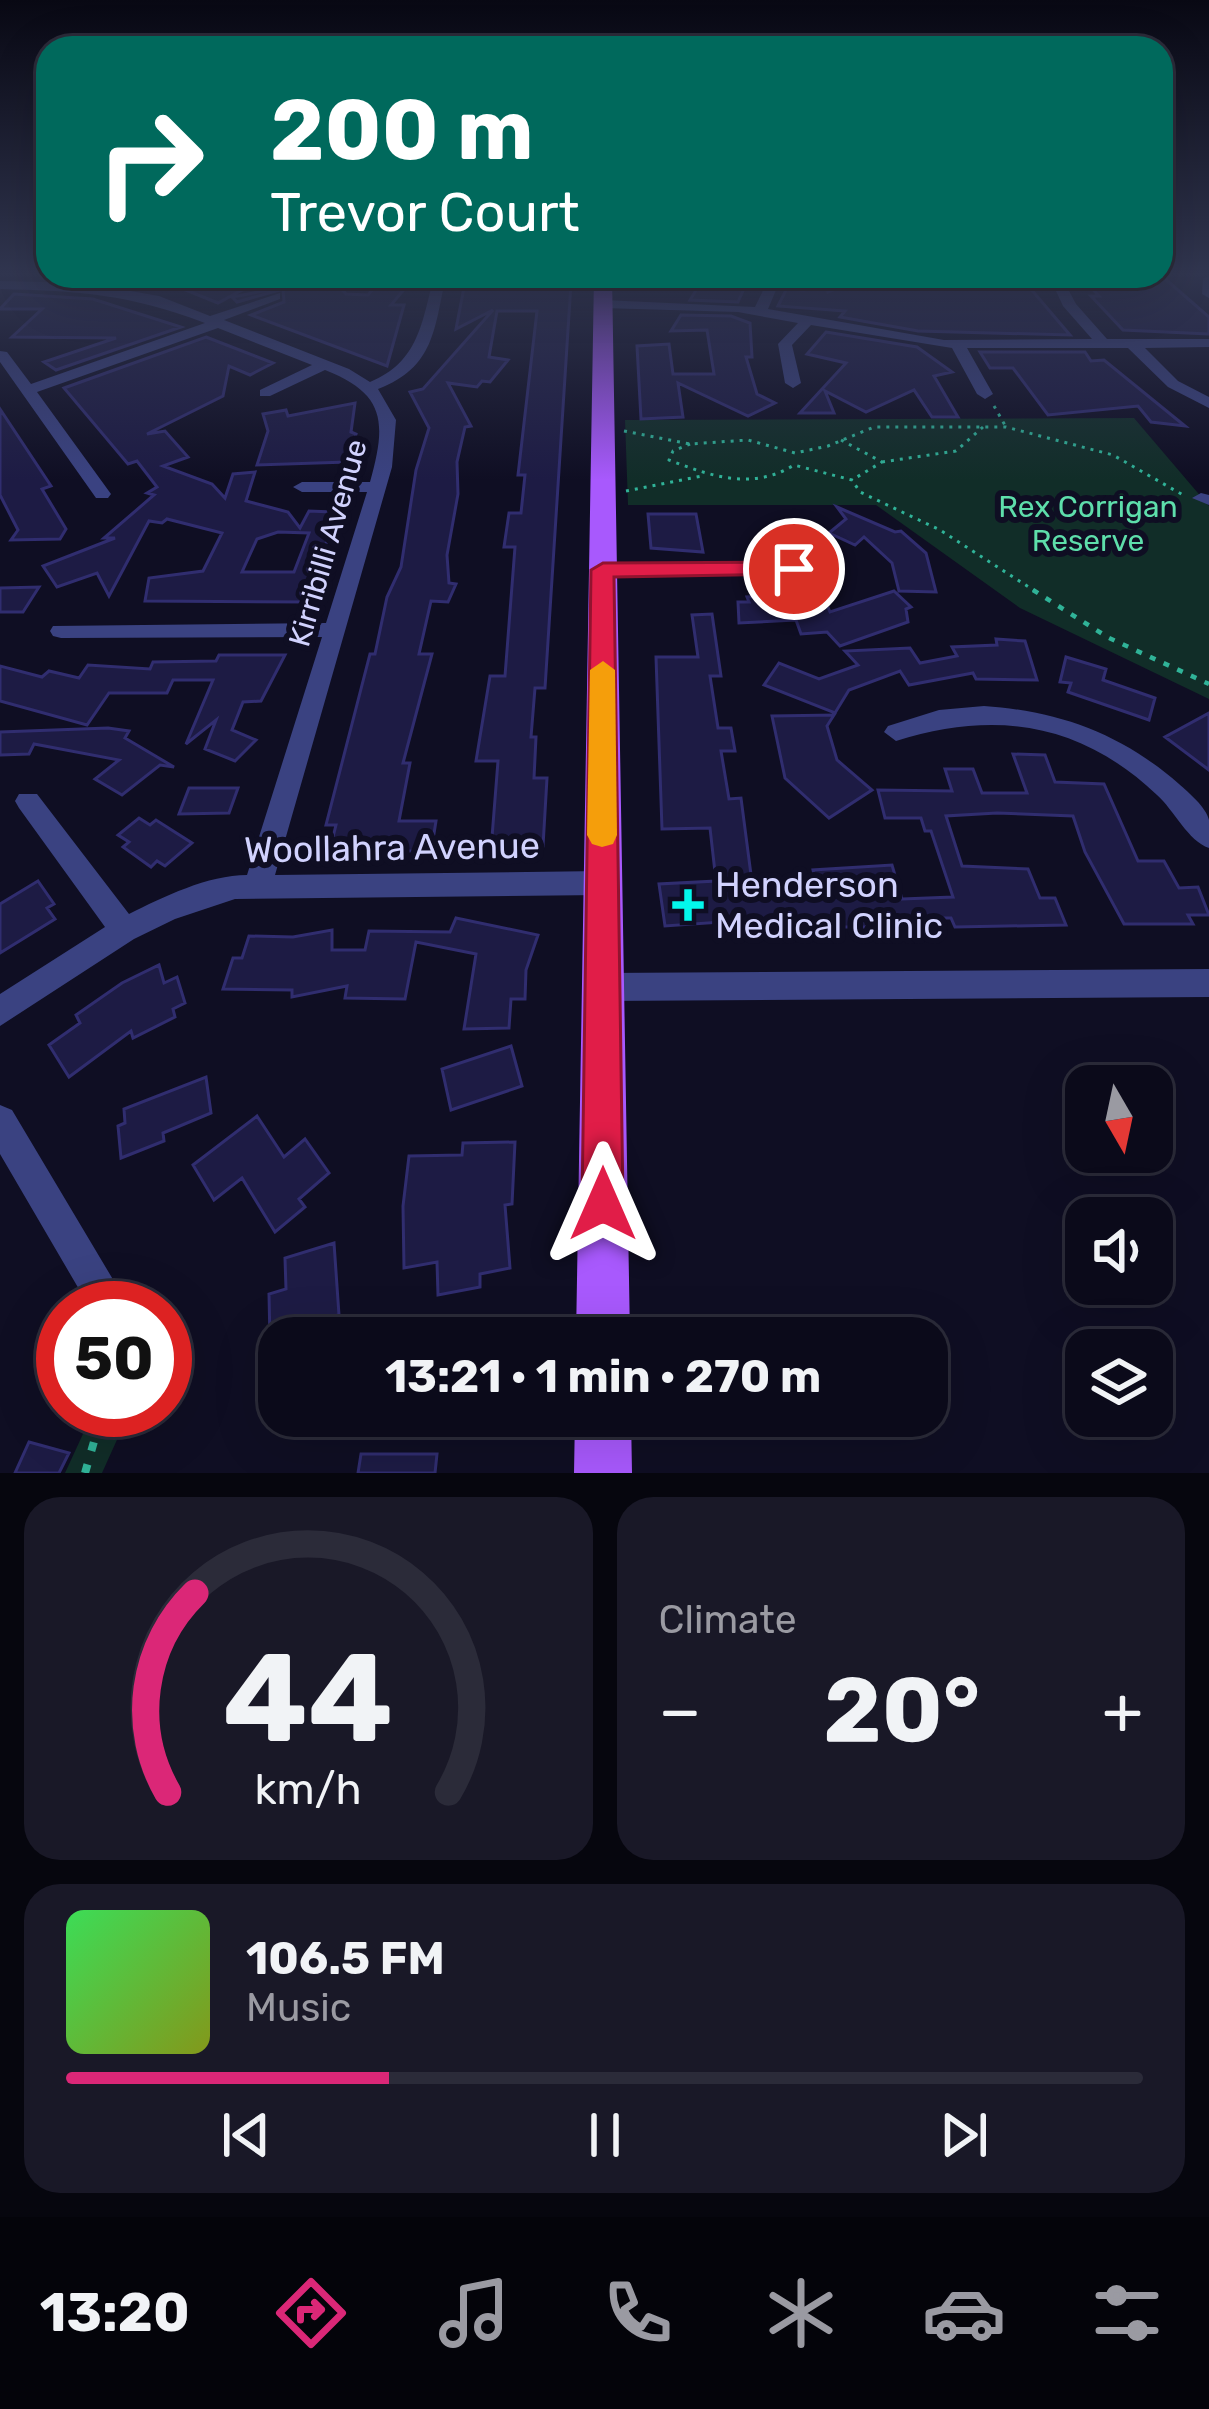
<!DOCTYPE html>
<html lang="en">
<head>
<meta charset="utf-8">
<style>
	body { margin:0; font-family:Rubik,sans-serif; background:#191827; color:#f1f3f6; height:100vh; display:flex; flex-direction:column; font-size:45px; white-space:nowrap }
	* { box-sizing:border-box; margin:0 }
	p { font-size:39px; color:#9a9aa2 }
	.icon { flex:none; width:66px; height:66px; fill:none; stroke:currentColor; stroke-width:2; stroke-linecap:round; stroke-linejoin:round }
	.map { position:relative; height:1473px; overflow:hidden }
	.side { display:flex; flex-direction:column; gap:24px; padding:24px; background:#06060e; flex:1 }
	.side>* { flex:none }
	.guide { position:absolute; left:36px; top:36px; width:1137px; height:252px; border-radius:36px; box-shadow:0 12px 48px #0002,0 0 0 3px #2b2b39; background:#00695c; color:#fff; overflow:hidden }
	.needle { width:78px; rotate:171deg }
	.controls { position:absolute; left:1065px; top:1065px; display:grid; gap:24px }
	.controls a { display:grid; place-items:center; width:108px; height:108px; border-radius:24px; background:#0b0a1a; box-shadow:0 12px 48px #0002,0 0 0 3px #2b2b39; font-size:60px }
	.speed { position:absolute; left:36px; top:1281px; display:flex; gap:24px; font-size:60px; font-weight:700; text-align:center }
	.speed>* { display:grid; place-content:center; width:156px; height:156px; border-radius:50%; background:#0b0a1a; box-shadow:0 12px 48px #0002,0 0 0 3px #2b2b39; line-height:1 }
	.speed .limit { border:18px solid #d22; background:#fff; color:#111 }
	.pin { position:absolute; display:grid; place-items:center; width:102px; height:102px; color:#fff; margin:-51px; border:6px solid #fff; border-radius:50%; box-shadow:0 3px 12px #0007 }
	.me { position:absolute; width:132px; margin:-66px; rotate:0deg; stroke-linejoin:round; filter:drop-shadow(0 0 9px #0008) }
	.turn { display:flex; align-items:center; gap:42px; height:252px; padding:0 36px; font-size:54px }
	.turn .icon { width:156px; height:156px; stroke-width:2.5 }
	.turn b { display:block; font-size:84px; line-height:102px }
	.big { font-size:90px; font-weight:700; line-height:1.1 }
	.side .widget { flex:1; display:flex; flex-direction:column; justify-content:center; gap:18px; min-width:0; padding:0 42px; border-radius:36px; background:#191827 }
	.side .dial { align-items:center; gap:0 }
	.dial svg { height:312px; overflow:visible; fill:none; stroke:#2b2b39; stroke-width:7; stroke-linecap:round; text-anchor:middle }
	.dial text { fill:#f1f3f6; stroke:none }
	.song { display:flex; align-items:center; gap:36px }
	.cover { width:144px; height:144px; border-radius:18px; background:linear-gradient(135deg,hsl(130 70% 55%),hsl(70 70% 35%)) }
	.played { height:12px; border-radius:6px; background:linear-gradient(90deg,#db2777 30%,#2b2b39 30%) }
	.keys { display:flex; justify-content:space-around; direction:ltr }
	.heat { display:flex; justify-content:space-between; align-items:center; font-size:66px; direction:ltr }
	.side .tiles { flex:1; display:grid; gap:24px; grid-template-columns:1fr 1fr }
	.widget:last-child { grid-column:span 2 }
	.trip { position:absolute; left:258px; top:1317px; width:690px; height:120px; border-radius:36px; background:#0b0a1a; box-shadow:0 12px 48px #0002,0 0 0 3px #2b2b39; font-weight:700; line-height:120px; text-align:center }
	.menu { display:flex; height:192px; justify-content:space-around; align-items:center; background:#04040a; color:#9a9aa2 }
	.menu .icon { width:84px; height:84px }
	.menu .on { color:#db2777 }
	.menu b { font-size:54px; color:#f1f3f6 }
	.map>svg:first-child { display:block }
	.green { fill:#112d28 }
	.building { fill:#1d1b44; stroke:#302d6f; stroke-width:3; fill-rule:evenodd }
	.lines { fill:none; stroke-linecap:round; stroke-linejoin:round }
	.path-far2 { stroke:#30b398; stroke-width:3; stroke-dasharray:3 6; stroke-linecap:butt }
	.path-far1 { stroke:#30b398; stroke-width:4.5; stroke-dasharray:6 9; stroke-linecap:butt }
	.path { stroke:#30b398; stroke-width:8; stroke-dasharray:9 14; stroke-linecap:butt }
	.minor { fill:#3a4281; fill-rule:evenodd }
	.major { fill:#a859fd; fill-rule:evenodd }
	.route { fill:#e11d48; stroke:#92132f; stroke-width:3 }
	.slow { fill:#f59e0b }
	.poi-dot { fill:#03f8ec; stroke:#0f0e23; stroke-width:4.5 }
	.labels { text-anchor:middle; stroke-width:12; stroke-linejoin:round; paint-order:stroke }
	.far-park-label { font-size:30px; fill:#5edeab; stroke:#0f0e23 }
	.far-street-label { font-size:30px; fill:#d1d2fe; stroke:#0f0e23 }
	.street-label { font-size:36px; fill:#d1d2fe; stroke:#0f0e23 }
	.poi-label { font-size:36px; fill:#d1d2fe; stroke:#0f0e23; text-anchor:start }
</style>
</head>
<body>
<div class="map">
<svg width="1209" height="1473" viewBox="0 0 1209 1473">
	<rect width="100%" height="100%" fill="#0f0e23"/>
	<!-- green -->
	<path class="green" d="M1134 418 1209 506V699L1020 608 876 505H628L625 420Z
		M94 1410H108L125 1422 102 1473H65Z"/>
	<!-- building -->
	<path class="building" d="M151 276H268L218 303Z
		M802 276H826L828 292 865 276 1024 281 1070 335 918 331 840 317 845 311 778 306 787 288 803 290Z
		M466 277 499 278 502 284 551 279 547 283H571L545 688H535L531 737H536L534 778H547L543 846 491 850 498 761H476L490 676H505L515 547H504L509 513H521L525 475H518L537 311H497L489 357 508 360 490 382 482 381 477 387 448 383 471 426 465 427 457 462 458 494 447 555 449 583 456 584 448 602 431 601 419 654H432L403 763H410L399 821H436L432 846H420L419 851H340L343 841H332L336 825H326L370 654H375L387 597 401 567 416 470 429 428 410 392 423 389 493 310 456 329Z
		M1163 277 1209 317V334L1123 330 1091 296H1099L1085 281Z
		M332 278 346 294 368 295 382 279 411 281 391 305H404L387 366 251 315 284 302 283 289 237 302 232 297Z
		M703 279 746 284 738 302 690 300Z
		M14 294 93 299 181 327 56 370 44 362 116 338 12 337 42 309H0Z
		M681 315 731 316 750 323 752 357H746L757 394 775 403 748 416 678 383 683 417 641 419 637 346 669 344 673 374H714L707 330 671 331Z
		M826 332 917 347 952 372 934 376 958 417H932L914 390 866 412 825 391 834 413H800L846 363 807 354Z
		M206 337 273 363 250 375 229 366 223 396 147 434 165 431 188 457 163 466 212 484 225 498 233 474 255 472 246 501 288 512 300 528 309 511 332 512 325 527H334L319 558H325L308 602 145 601 149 578 203 571 222 533 167 519 162 523 149 521 109 596 97 573 57 587 43 566 115 538H104L154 495 147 493 157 487 137 461 128 464 64 388ZM278 532 309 533 294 572H242L257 539Z
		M980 352H1085L1091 361 1104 360 1185 426 1151 422 1138 406 1048 415 1013 368H990Z
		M355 403 351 432 356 434 347 462 257 465 268 431 263 414 286 410 288 416Z
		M0 409 51 486 42 489 66 529 60 539 11 540 18 530 0 495Z
		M837 507 895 532 901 531 926 553 936 592 899 591 892 563 864 537 855 545 829 533 846 519Z
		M648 514H696L703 552 651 548Z
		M39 587 23 612H0V588Z
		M894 591 911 607 906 609 908 622 840 646 827 632 801 634 796 620 739 623 738 602H749L747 597 783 595 786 602 827 605 830 612Z
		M712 614 721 676H710L718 728H731L735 751H721L729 799 741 798 753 890H775L776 898 819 897 813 870 892 865 902 899 953 897 931 831H925L921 818H885L878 790 952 791 945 769H973L982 793H1027L1013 754 1045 755 1055 782 1104 784 1138 861H1164L1179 888 1198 887 1209 915H1188L1193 924H1124L1085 852 1073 816 997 813 946 816 962 866 1028 869 1040 898H1055L1066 925 955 927 951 918H888L890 927H810L809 921 744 923 745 928 722 929 721 922 665 926 659 884 716 881 710 828 662 829 656 657H698L692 615Z
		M996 639 1025 641 1037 680 976 679 973 673 909 685 900 671 849 690 835 713 764 685 779 663 819 679 858 665 845 651 910 648 920 663 957 656 952 647 997 645Z
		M219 655H285L261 701 243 702 232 730 256 740 235 761 205 749 216 720 186 744 213 680H173L167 693H109L87 725 0 701V666L42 677 49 671 79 678 88 665 150 669 153 662 216 661Z
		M1066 657 1106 669 1103 680 1155 698 1149 720 1068 692 1071 683 1060 682Z
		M1209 713V770L1165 737Z
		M834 715 827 726 837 760 872 790 829 818 785 778 772 716Z
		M108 728 129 731 125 738 174 767 160 765 122 795 95 779 119 760 34 744 29 754 0 755V732Z
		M189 788H238L229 813 179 814Z
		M139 818 150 825 156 820 192 843 165 866 157 861 151 867 123 847 129 842 118 835Z
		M38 881 54 904 47 908 55 919 0 953V904Z
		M456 918 538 935 526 970 525 999H511L509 1028 464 1029 476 954 416 942 405 999 345 998 347 986 292 997V990L223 989 233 958H242L249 936 293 937 332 930V950H365L369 931 450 932Z
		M159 965 164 983 177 977 185 1003 173 1009 175 1017 133 1038 131 1031 69 1077 49 1045 80 1023 76 1015 122 983Z
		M511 1046 522 1086 451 1110 442 1069Z
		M206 1077 211 1113 163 1133 164 1141 121 1158 118 1126 125 1123 124 1109Z
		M257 1116 284 1157 305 1139 329 1173 299 1199 305 1207 275 1232 242 1178 214 1200 193 1165Z
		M515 1142 512 1204 505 1205 510 1268 480 1274V1287L438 1295 437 1262 404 1268 403 1206 409 1156 462 1155 463 1143Z
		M334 1243 339 1315 327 1317 339 1319 340 1333 270 1341 269 1294 286 1289 285 1258Z
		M29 1442 69 1453 59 1473H15Z
		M361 1454H437L435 1473H358Z"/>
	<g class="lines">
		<!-- path-far2 -->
		<path class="path-far2" d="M994 406 1006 427
			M624 431 690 444 748 440 795 453 828 446 874 427H1006L1113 455 1183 495
			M841 440 882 462 852 480
			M690 444 673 451 669 460C711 476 752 491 794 465L852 480 860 492 940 530 1038 593
			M882 462 956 451 983 427
			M626 491 702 476"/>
		<!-- path-far1 -->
		<path class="path-far1" d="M1033 590 1109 638 1209 684"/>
		<!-- path -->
		<path class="path" d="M85 1473 103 1410"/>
		<!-- minor -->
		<path class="minor" d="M1209 275V298L1202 294 1203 279Z
			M434 276H446C434 329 435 367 378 389L396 420 392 467 275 875 602 871 612 875 616 883 612 891 602 895 235 899 175 919 134 939 0 1026V994L105 927 19 808 15 801 19 794H37L129 914C163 897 208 875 247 875L322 637 61 638 53 636 50 631 53 626 326 623 367 492H302L293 487 302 482H370C386 424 387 394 325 370L270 396H260V390L312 365 218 328 37 392 111 494 108 498H96L0 362V351L7 352 31 384 205 323C128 294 81 291 0 289V281L85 283 159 296 210 316 280 293V299L224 320 349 369 370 382C419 362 422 322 434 276Z
			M770 276H782L768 309 944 340 1092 339 1063 306 1049 276H1061L1076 304 1107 339H1209V347L1145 348 1178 381 1209 397V408L1168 387 1128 348H967L993 394 985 399 977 394 952 348 811 325 792 345 801 383 793 388 785 383 778 344 798 323 738 312 603 308 596 304 603 300 755 307Z
			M1201 493 1209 495V505L1192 498Z
			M836 563 843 565V573L603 576 593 570 603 564Z
			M984 706C1059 711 1122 734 1179 784 1189 793 1206 807 1209 820 1209 828 1209 840 1209 848 1188 841 1174 810 1157 795 1080 722 995 710 896 741L884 732 888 726 939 710Z
			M1209 969V997L603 1001 592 997 588 987 592 977 603 973Z
			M0 1105 12 1110 130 1308H90L0 1154Z"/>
		<!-- major -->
		<path class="major" d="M594 276H612L630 1338H576Z
			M575 1416H631L632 1473H574Z"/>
	</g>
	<!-- sky -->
	<linearGradient id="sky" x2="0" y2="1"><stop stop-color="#080813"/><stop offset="0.57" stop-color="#313650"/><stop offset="1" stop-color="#313650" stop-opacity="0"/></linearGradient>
	<rect width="1209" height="480" fill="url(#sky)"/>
	<!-- route -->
	<path class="route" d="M794 562 802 564V574L614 577 623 1204 617 1218 603 1224 588 1218 582 1204 591 570 603 563Z"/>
	<!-- slow -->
	<path class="slow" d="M603 661 615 670 617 835 613 844 602 847 592 844 587 835 590 670Z"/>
	<!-- markers -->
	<path class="poi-dot" d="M682 887h12v12h12v12h-12v12h-12v-12h-12v-12h12z"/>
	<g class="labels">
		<!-- far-park labels -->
		<g class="far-park-label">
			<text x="1088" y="517">Rex Corrigan<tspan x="1088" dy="34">Reserve</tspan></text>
		</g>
		<!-- far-street labels -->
		<g class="far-street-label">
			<text transform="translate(328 543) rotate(-74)" y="10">Kirribilli Avenue</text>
		</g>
		<!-- street labels -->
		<g class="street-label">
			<text transform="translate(392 847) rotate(-1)" y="13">Woollahra Avenue</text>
		</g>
		<!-- poi labels -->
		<g class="poi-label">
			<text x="715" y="897">Henderson<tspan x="715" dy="41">Medical Clinic</tspan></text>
		</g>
	</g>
</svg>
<div class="controls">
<a><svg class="needle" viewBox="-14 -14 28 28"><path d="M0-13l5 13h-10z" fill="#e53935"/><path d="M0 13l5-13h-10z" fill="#9a9aa2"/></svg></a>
<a><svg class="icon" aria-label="sound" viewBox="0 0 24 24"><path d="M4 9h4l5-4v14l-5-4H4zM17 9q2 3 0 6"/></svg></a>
<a><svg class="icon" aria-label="layers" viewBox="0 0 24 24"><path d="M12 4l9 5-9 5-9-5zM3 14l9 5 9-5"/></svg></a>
</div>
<div class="speed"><div class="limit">50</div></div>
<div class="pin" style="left:794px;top:569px;background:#d93025"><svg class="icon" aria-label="arrive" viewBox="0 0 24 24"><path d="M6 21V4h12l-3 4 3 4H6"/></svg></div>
<svg class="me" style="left:603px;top:1204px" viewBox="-20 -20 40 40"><path d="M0-17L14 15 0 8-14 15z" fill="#e11d48" stroke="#fff" stroke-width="4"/></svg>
<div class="trip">13:21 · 1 min · 270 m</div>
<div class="guide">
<div class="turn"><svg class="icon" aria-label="right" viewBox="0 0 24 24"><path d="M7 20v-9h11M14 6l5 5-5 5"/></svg><div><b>200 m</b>Trevor Court</div></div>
</div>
</div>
<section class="side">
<div class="tiles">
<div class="widget dial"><svg viewBox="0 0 100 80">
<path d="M14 69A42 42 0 1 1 86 69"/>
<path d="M14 69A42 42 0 0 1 21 18" stroke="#db2777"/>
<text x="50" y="56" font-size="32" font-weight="700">44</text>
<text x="50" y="72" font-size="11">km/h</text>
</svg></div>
<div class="widget"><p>Climate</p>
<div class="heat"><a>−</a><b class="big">20°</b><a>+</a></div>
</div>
<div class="widget">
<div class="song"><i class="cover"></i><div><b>106.5 FM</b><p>Music</p></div></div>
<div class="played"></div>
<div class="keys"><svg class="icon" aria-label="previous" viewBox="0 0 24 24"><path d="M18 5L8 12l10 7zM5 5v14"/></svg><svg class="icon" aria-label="pause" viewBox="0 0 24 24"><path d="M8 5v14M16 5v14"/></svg><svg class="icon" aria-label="next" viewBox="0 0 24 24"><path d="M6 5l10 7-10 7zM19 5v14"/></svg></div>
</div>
</div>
</section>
<nav class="menu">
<b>13:20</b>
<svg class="icon on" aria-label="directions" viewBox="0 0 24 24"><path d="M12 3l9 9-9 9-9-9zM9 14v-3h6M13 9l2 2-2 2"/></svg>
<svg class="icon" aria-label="music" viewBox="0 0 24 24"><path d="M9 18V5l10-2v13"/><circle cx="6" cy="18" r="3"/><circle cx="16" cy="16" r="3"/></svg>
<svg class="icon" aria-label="phone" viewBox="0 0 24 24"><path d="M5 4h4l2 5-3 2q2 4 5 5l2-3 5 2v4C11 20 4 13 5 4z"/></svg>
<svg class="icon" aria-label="climate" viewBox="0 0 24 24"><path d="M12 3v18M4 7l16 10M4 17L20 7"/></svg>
<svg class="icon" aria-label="car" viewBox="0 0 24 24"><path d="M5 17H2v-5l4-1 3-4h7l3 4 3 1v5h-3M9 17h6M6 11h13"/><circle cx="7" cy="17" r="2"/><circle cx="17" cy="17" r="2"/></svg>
<svg class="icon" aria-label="filters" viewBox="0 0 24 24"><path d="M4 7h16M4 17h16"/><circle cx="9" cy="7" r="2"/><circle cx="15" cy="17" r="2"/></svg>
</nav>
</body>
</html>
